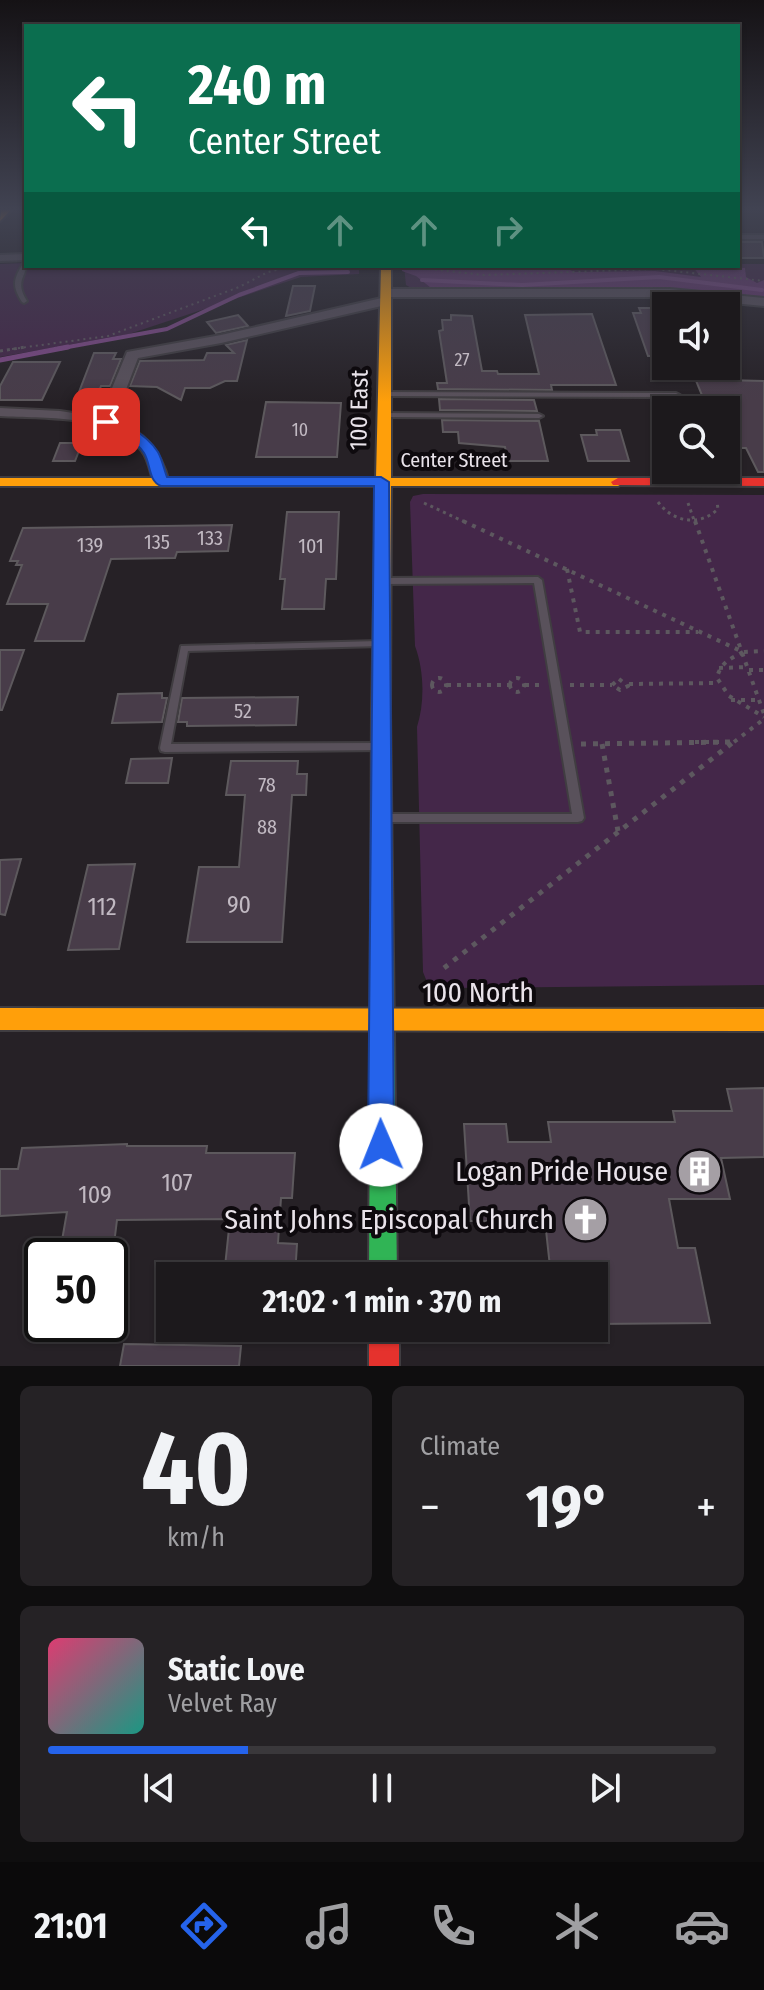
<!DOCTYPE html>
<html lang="en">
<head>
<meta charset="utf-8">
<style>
	body { margin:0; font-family:"Fira Sans Condensed",sans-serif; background:#252225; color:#f1f3f6; height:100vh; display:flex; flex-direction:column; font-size:30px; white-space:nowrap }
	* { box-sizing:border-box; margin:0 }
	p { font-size:26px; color:#a0a0a3 }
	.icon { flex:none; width:44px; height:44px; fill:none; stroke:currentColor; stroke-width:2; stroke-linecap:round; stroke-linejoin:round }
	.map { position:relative; height:1366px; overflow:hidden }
	.panel { display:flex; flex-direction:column; gap:20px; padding:20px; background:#0f0e0f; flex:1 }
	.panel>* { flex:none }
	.guide { position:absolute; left:24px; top:24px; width:716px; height:244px; border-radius:0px; box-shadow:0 2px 6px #0004,0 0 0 2px #3a383b; background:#0b6e4f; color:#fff; overflow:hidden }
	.controls { position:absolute; left:652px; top:292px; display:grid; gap:16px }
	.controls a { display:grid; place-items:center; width:88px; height:88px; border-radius:0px; background:#1c191c; box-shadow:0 2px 6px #0004,0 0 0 2px #3a383b; font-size:40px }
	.speed { position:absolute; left:24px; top:1238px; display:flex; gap:16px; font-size:40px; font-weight:700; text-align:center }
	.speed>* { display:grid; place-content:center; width:104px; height:104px; border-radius:50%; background:#1c191c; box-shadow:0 2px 6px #0004,0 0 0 2px #3a383b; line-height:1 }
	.speed .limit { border:4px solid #111; border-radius:12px; background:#fff; color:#111 }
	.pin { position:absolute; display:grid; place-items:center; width:68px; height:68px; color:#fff; margin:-34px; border-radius:16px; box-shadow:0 4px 12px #0006 }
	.me { position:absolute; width:88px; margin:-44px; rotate:359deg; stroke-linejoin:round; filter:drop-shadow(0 0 6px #0008) }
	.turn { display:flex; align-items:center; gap:28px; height:168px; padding:0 32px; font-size:36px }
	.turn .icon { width:104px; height:104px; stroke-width:2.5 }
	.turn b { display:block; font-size:56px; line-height:68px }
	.lanes { display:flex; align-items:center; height:76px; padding:0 32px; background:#0003; justify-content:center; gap:40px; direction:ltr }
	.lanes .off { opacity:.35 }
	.big { font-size:60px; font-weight:700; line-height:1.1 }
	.panel .tile { flex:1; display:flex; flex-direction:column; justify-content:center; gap:12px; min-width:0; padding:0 28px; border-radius:12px; background:#252225 }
	.panel .dial { align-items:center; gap:0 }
	.dial b { font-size:104px; line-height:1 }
	.song { display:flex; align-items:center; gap:24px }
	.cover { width:96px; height:96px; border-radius:12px; background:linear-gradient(135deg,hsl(340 70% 55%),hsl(170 70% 35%)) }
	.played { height:8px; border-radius:4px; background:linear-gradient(90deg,#2563eb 30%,#3a383b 30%) }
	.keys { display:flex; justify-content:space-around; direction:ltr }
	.heat { display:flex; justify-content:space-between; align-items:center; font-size:44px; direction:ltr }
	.panel .tiles { flex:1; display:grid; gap:20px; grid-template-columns:1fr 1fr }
	.tile:last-child { grid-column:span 2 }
	.trip { position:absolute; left:156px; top:1262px; width:452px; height:80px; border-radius:0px; background:#1c191c; box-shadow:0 2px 6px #0004,0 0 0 2px #3a383b; font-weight:700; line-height:80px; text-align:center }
	.tab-bar { display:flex; height:128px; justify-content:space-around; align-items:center; background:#0b0a0b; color:#a0a0a3 }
	.tab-bar .icon { width:56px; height:56px }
	.tab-bar .current { color:#2563eb }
	.tab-bar b { font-size:36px; color:#f1f3f6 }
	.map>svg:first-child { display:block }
	.green { fill:#442749 }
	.forest { fill:#693871 }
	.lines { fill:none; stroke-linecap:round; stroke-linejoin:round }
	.stream-far1 { stroke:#7d4986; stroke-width:4 }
	.stream { stroke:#7d4986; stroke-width:5 }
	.building { fill:#483c49; stroke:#5d595d; stroke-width:2 }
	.lane-casing { stroke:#403d41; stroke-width:4 }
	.street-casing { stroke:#403d41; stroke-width:4 }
	.fast-casing { stroke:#403d41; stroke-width:4 }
	.slow-casing { stroke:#403d41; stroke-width:4 }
	.jam-casing { stroke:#403d41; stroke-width:4 }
	.path-far3 { stroke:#5d585f; stroke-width:2; stroke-dasharray:2 4; stroke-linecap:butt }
	.path-far2 { stroke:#5d585f; stroke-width:3; stroke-dasharray:3 4; stroke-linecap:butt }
	.path-far1 { stroke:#5d585f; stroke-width:4; stroke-dasharray:4 6; stroke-linecap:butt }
	.path { stroke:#5d585f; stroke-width:5; stroke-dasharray:5 7; stroke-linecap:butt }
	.lane { fill:#59515b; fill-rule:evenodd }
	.street { fill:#59515b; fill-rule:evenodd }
	.fast { fill:#30b455; fill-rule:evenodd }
	.slow { fill:#ff9f0a; fill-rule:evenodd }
	.jam { fill:#e5322d; fill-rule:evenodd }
	.route { fill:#2563eb; stroke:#184099; stroke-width:2 }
	.labels { text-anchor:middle; stroke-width:8; stroke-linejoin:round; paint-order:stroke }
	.far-number-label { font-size:18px; fill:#c1b9c2 }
	.far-street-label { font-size:20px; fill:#e9e3ea; stroke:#0e0a0e }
	.number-label { font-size:20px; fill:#c1b9c2 }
	.street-label { font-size:24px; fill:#e9e3ea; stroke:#0e0a0e }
	.near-number-label { font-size:24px; fill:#c1b9c2 }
	.near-street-label { font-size:28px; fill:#e9e3ea; stroke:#0e0a0e }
	.near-poi-label { font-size:28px; fill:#e9e3ea; stroke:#0e0a0e; text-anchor:end }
</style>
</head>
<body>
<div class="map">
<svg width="764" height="1366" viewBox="0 0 764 1366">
	<rect width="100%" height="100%" fill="#262126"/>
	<!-- green -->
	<path class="green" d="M26 263V266H359V274L301 277 129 334 0 357V264Z
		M738 264H764V292L704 287 413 289 406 285 404 266Z
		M423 494 764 495V985L447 988 427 982 423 972 417 727C425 702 424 670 415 646L410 502 413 496Z"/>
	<!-- forest -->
	<path class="forest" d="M402 266H562L574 272 655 271 701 277 692 266 745 268 746 277 757 283 764 280V299L709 290 435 291 416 276 402 271Z"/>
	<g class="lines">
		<!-- stream-far1 -->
		<path class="stream-far1" d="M422 280 522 285 659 277 762 290
			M57 349 167 329 239 295 299 273 348 272"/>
		<!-- stream -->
		<path class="stream" d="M0 360 68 347"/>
	</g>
	<!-- building -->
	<path class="building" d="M738 242H762L764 258H738Z
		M293 286H315L310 311 286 316Z
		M639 308H666V356H648L633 313H641Z
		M592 314 616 385H551L552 390 438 389 437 383H447L439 331 443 330 442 320H451V315L472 316 482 371H497L498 374H539L525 315Z
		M238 315 248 326 216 333 207 322Z
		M247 340 237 381H225L210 388H185L181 400 157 387 130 386 140 361 204 360 207 353H234L226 345Z
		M94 353H116L113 359H121L110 386H101L93 405H74Z
		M13 362H60L42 400H0V386Z
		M690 366H718L724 380 764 381V472H758L746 448H726V410H708Z
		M439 399 534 400 537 411 440 410Z
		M266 402 341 403 337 457H256Z
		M442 420 539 421 548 461H508L505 447 459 443 458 432H443Z
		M596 430H620L629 461H588L581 435H597Z
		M60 443H82L75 461H53Z
		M287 512H339L336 579H326L324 609H282L285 579H280Z
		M232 525 228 551 177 552 175 558 111 559 84 641H35L48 604H7L22 565H16L18 561H10L23 528Z
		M0 650H24L2 710H0Z
		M162 693V698H167L162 722 112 723 118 694Z
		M298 697 296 725 187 726V722H178L182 698Z
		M172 758 168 783H126L131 759Z
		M231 761H298L297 774H307L306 795H292L282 942H187L199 867H239L245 795H226Z
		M21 859 5 915 0 914V860Z
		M135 864 119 949 68 950 88 865Z
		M764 1088V1157L721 1158 730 1199H669L678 1248H695L710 1323 594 1324V1276H551L545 1221H470L464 1124H506L508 1142H551L548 1122H675L673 1111H732L727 1089Z
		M127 1144V1146H207L206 1153H295L292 1198H281L278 1243 297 1244 295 1276H224L230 1219 117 1220 114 1244 61 1246 67 1212 0 1216V1169H18L22 1148Z
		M124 1344 241 1346 239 1366H120Z"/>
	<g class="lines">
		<defs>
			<path id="lane" d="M738 235H764V239H738Z
				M26 261C29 276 13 279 27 301L24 303 22 302C11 285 14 278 24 262Z
				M380 392 676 393 680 395 686 410H678L673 397 383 396H380Z
				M379 413 539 414 543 416 539 418 382 417 378 415Z
				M704 470H712L717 482 716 484H710Z
				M538 577 542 580 584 818 582 821 578 822H386L382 821 380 818 382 815 386 814H572L534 583 383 584 379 581 383 578Z
				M379 641 384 644 382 646 188 651 171 744 379 743 383 744 384 747 383 750 165 752 161 751 160 748 181 646Z"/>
			<path id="street" d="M26 254V260L0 261V255Z
				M670 289 764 298V306L670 297H387L381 293 387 289Z
				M386 297 390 298V304L221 343 138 358 114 421C146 432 160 450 169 482L167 485H155C150 475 150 461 142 451 112 413 43 419 0 416V408L60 411 100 417 127 352 221 335Z"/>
			<path id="fast" d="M381 703 390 710 397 1276H369L372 710Z"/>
			<path id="slow" d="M11 210 0 221 1 210Z
				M381 266H391V478H618L625 482 618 486H391L390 710 381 717 372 710 376 486H0V478H376Z
				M0 1008 764 1009V1031L0 1030Z"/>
			<path id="jam" d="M618 478H764V486L613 485 611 482Z
				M369 1328H399V1366H369Z"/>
		</defs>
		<!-- lane casing -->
		<use href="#lane" class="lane-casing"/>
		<!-- street casing -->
		<use href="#street" class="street-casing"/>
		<!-- fast casing -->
		<use href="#fast" class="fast-casing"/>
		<!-- slow casing -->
		<use href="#slow" class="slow-casing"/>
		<!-- jam casing -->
		<use href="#jam" class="jam-casing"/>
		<!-- path-far3 -->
		<path class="path-far3" d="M411 267 484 275 656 269 764 281
			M12 349 108 336 239 287 268 272 295 266"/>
		<!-- path-far2 -->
		<path class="path-far2" d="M0 351 26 347
			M658 502C673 522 699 527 718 509L717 502
			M424 503 467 523
			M688 503 695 523"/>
		<!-- path-far1 -->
		<path class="path-far1" d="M463 521 743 652 764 651
			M695 521 764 714
			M567 569 580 632H698
			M743 652C730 659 720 663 717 678L729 696 764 717
			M719 668 748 667
			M749 670H764
			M510 685a7 7 0 1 1 14 0a7 7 0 1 1-14 0Z
			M432 685a7 7 0 1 1 14 0a7 7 0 1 1-14 0Z
			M619 679 628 686 620 690 612 685Z
			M629 684 718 683
			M447 685H509
			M525 685H541
			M570 685H612
			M731 700H759
			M695 742H732
			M734 742 764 719"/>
		<!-- path -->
		<path class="path" d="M581 744 732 742
			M602 744 618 831
			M444 968 736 740"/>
		<!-- lane -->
		<use href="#lane" class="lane"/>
		<!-- street -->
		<use href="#street" class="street"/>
		<!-- fast -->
		<use href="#fast" class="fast"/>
		<!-- slow -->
		<use href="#slow" class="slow"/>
		<!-- jam -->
		<use href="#jam" class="jam"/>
	</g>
	<!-- sky -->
	<linearGradient id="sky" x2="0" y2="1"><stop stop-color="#151215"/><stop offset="0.52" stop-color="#414352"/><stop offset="1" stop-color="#414352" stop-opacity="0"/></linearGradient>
	<rect width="764" height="402" fill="url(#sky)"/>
	<!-- route -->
	<path class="route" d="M101 419C119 417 148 436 158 452 162 459 164 469 167 477H381L389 482 394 1145 390 1155 381 1159 372 1155 368 1145 374 486H161C148 481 151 464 144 453 135 439 116 432 101 425Z"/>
	<!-- icons -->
	<defs>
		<symbol id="building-disc" viewBox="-11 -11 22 22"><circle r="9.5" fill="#a59fa5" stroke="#0e0a0e"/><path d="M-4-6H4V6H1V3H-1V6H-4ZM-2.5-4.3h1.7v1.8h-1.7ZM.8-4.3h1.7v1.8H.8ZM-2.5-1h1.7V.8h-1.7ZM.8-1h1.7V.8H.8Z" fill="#fff"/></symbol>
		<symbol id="church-disc" viewBox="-11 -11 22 22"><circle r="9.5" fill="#a59fa5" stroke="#0e0a0e"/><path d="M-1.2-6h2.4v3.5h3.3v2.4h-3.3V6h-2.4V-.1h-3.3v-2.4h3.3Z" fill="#fff"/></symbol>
	</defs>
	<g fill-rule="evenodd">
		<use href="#building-disc" x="674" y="1146" width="51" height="51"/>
		<use href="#church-disc" x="560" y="1194" width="51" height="51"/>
	</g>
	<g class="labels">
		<!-- far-number labels -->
		<g class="far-number-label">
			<text x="462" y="366">27</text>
			<text x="300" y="436">10</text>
		</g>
		<!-- far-street labels -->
		<g class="far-street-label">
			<text x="454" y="467">Center Street</text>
		</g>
		<!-- number labels -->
		<g class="number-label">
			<text x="210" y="545">133</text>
			<text x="157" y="549">135</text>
			<text x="90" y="552">139</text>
			<text x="311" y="553">101</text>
			<text x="243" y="718">52</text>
			<text x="267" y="792">78</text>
			<text x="267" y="834">88</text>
		</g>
		<!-- street labels -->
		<g class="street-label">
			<text transform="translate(359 410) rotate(-89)" y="8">100 East</text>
		</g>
		<!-- near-number labels -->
		<g class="near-number-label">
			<text x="239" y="913">90</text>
			<text x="102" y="915">112</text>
			<text x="177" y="1191">107</text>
			<text x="95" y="1203">109</text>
		</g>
		<!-- near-street labels -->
		<g class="near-street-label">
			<text x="478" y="1002">100 North</text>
		</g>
		<!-- near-poi labels -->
		<g class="near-poi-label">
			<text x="668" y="1181">Logan Pride House</text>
			<text x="554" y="1229">Saint Johns Episcopal Church</text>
		</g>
	</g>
</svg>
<div class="controls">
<a><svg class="icon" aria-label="sound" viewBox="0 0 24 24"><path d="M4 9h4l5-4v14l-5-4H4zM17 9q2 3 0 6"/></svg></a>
<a><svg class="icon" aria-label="search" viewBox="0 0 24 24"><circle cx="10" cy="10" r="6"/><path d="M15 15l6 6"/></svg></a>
</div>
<div class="speed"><div class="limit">50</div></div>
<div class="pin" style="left:106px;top:422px;background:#d93025"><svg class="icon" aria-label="arrive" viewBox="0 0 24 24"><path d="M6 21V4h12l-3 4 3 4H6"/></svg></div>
<svg class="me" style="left:381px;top:1145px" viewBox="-20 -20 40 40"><circle r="19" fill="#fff"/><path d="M0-13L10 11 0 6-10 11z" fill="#2563eb"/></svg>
<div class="trip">21:02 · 1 min · 370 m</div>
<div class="guide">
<div class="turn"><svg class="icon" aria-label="left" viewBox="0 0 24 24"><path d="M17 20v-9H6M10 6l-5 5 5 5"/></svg><div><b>240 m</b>Center Street</div></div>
<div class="lanes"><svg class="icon" aria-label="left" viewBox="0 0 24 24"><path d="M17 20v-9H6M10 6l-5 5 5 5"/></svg><svg class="icon off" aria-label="ahead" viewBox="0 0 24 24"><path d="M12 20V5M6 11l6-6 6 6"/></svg><svg class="icon off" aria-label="ahead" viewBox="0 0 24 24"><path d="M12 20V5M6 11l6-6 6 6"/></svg><svg class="icon off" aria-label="right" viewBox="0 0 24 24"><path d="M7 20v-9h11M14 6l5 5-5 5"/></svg></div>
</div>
</div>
<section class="panel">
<div class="tiles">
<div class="tile dial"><b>40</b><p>km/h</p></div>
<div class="tile"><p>Climate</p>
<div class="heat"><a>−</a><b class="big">19°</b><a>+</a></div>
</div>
<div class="tile">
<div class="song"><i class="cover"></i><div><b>Static Love</b><p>Velvet Ray</p></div></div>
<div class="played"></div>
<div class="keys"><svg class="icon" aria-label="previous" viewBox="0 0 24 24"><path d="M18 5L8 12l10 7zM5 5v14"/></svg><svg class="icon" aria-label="pause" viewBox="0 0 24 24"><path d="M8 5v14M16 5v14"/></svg><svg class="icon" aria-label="next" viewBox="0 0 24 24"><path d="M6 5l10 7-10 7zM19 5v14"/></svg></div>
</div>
</div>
</section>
<nav class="tab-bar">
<b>21:01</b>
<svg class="icon current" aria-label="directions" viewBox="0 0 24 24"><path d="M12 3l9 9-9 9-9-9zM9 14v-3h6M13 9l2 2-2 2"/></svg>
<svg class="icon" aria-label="music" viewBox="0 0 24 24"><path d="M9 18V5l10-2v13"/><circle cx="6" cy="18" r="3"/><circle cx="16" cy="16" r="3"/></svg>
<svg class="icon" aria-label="phone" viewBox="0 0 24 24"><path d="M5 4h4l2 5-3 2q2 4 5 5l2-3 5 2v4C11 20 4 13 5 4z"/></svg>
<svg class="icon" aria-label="climate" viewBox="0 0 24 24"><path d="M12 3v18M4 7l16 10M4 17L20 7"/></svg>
<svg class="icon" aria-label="car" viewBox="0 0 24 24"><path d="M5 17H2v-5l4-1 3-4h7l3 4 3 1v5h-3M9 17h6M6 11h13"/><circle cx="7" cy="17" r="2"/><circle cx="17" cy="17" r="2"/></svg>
</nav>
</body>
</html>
